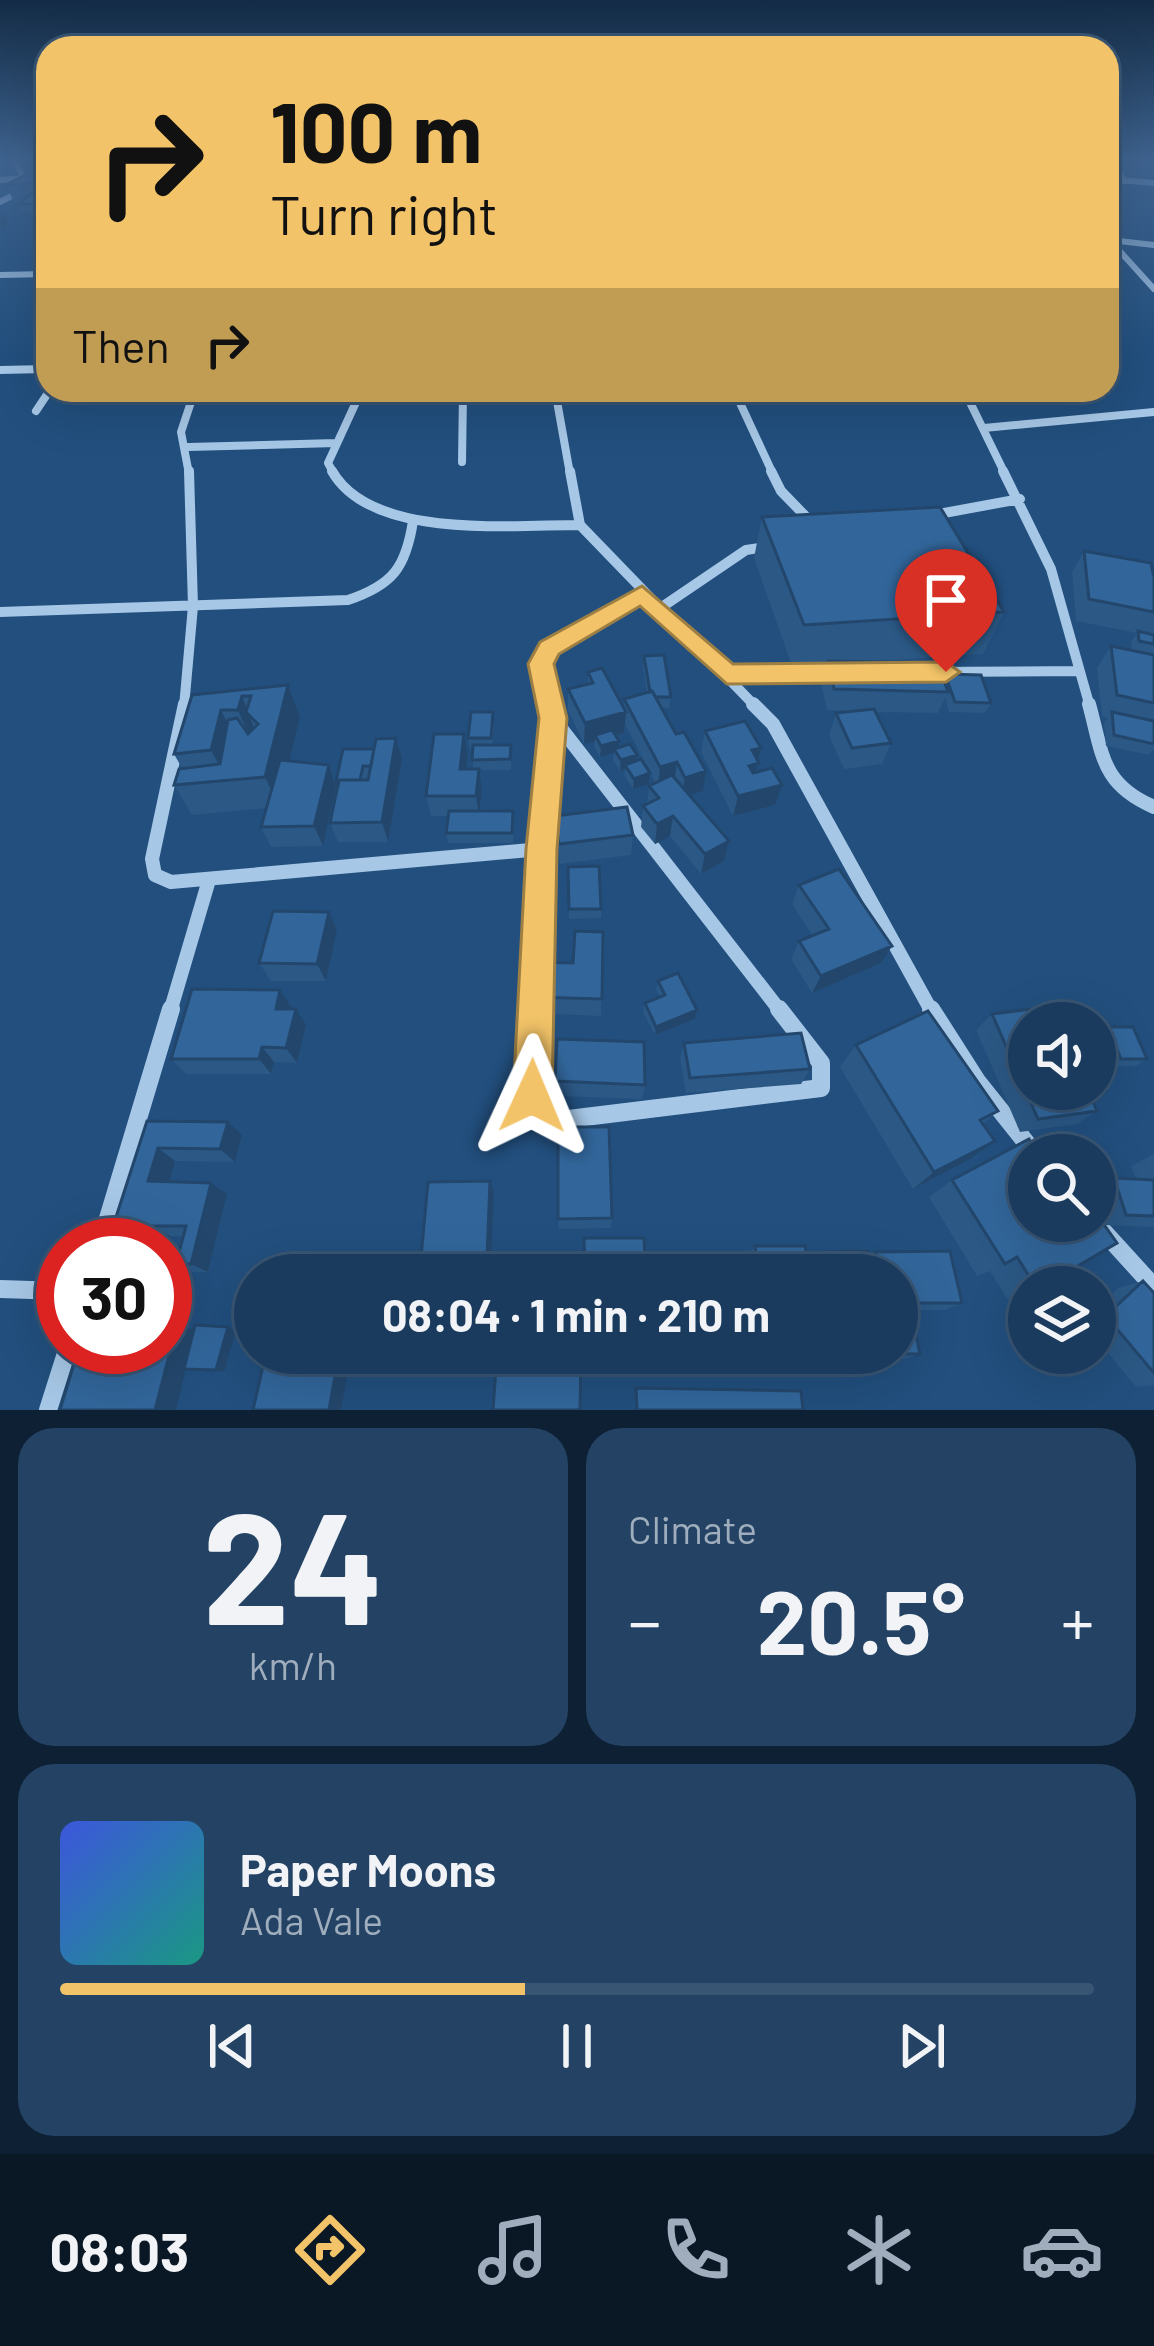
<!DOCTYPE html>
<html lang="en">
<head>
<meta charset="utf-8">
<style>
	body { margin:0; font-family:Barlow,sans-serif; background:#234264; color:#f1f3f6; height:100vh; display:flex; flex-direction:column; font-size:45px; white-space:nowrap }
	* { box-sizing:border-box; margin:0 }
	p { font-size:39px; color:#9fadbc }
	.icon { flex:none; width:66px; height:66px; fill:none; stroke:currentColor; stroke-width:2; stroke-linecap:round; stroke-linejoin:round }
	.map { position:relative; height:1410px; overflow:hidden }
	.details { display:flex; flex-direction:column; gap:18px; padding:18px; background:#0e2034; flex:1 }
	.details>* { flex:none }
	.guide { position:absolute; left:36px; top:36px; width:1083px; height:366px; border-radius:36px; box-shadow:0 12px 48px #0002,0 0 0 3px #385573; background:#f2c368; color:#111; overflow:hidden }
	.fabs { position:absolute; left:1008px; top:1002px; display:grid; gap:24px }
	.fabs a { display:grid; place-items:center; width:108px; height:108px; border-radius:50%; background:#1a3b5e; box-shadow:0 12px 48px #0002,0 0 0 3px #385573; font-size:60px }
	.speed { position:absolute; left:36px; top:1218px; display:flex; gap:24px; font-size:60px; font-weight:700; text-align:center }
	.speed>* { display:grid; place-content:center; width:156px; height:156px; border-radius:50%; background:#1a3b5e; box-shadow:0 12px 48px #0002,0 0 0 3px #385573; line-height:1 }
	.speed .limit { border:18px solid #d22; background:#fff; color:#111 }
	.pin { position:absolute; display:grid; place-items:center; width:102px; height:102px; color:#fff; margin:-123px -51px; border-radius:50% 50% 50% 0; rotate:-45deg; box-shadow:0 0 12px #0007 }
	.pin .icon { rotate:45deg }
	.me { position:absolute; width:132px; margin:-66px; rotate:1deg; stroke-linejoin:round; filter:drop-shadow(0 0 9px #0008) }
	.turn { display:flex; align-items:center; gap:42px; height:252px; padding:0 36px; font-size:54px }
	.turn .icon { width:156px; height:156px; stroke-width:2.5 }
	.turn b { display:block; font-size:84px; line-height:102px }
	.then { display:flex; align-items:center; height:114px; padding:0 36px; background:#0003; gap:24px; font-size:45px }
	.big { font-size:90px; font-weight:700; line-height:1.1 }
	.details .card { flex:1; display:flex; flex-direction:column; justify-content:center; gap:18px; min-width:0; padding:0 42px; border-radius:36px; background:#234264 }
	.details .dial { align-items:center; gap:0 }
	.dial b { font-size:156px; line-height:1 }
	.song { display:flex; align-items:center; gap:36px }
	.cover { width:144px; height:144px; border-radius:18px; background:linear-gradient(135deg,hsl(230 70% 55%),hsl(170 70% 35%)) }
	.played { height:12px; border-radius:6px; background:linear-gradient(90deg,#f2c368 45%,#385573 45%) }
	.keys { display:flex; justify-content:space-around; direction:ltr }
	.heat { display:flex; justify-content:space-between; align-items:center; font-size:66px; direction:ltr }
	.details .tiles { flex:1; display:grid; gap:18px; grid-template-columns:1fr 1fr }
	.card:last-child { grid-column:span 2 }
	.trip { position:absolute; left:234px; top:1254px; width:684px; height:120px; border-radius:60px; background:#1a3b5e; box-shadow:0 12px 48px #0002,0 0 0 3px #385573; font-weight:700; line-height:120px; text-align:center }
	.menu { display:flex; height:192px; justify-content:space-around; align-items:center; background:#0a1826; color:#9fadbc }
	.menu .icon { width:84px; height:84px }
	.menu .on { color:#f2c368 }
	.menu b { font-size:54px; color:#f1f3f6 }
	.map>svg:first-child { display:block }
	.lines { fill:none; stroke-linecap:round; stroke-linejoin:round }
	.minor-far4 { stroke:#a6c7e6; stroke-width:6 }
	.minor-far3 { stroke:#a6c7e6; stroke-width:8 }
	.minor-far2 { stroke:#a6c7e6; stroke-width:10 }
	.minor-far1 { stroke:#a6c7e6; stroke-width:14 }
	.minor { stroke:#a6c7e6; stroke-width:18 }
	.wall { fill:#2b5885 }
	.shaded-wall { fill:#23476c }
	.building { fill:#32669b; stroke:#23476c; stroke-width:3 }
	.route { fill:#f2c368; stroke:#9d7f44; stroke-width:3 }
</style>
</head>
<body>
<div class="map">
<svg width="1154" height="1410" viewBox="0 0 1154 1410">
	<rect width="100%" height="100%" fill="#224f7e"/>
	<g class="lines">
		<!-- minor-far4 -->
		<path class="minor-far4" d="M13 158 24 178
			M1112 158 1124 181
			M1107 179 1154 183
			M0 180 35 177
			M0 202 48 177
			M1107 237 1154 289
			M1110 240 1154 245
			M0 275 48 274"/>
		<!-- minor-far3 -->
		<path class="minor-far3" d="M0 370 48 369
			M555 390 570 474
			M728 390 968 396
			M734 390 773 474
			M964 390 1005 474
			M36 411 50 390
			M984 428 1154 412
			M188 447 336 443
			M462 462 463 392
			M189 474 181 432 195 390
			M334 474 328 463 357 400 463 396"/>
		<!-- minor-far2 -->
		<path class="minor-far2" d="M332 471C371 540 511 525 580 525
			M570 471 580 525 756 707
			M771 471 781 491 814 525
			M1003 471 1051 569 1090 707
			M933 515 1020 499
			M659 609 746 550 772 546
			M0 612 348 600C393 585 406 567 413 521
			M926 672 1078 671
			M727 674 839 673
			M184 707 193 606 189 471
			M549 707 542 674 549 648 642 594"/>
		<!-- minor-far1 -->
		<path class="minor-far1" d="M185 704 152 859 155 875 171 882 541 849
			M548 704 553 718
			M753 704 773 724 932 1012
			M1089 704C1103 755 1101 784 1154 807
			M553 718 781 1012
			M170 1012 209 880
			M534 1012 553 718"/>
		<!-- minor -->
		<path class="minor" d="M534 1009 537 1116 552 1121 821 1088V1063L779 1009
			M931 1009 977 1081 1036 1155
			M1094 1221 1154 1287
			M100 1245 171 1009
			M0 1289 63 1291
			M48 1410 68 1347"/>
	</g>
	<!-- wall -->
	<path class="wall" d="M38 158H48V209L43 213H22L18 204 21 202H14L6 185 45 164Z
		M762 517 1004 612 983 654 866 662 943 679 945 674 991 703 985 713 949 712 945 698 938 713 875 712 891 743 882 764 844 769 829 735 836 713 855 711 827 710 821 682 827 664 792 666 754 558Z
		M1084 551 1154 578V749L1149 755 1106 746 1104 722 1108 718 1102 716 1097 668 1111 646 1132 650 1131 642 1137 633 1076 621 1072 572Z
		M644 656 671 697 669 708H662L703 791 690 795 729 841 724 861 701 874 670 836 655 844 641 827 643 806 647 804 649 786 655 783 625 724 624 733 616 736 618 748 636 761 649 784 633 789 624 775 625 769 620 771 613 760 614 753 600 757 594 746 595 742 584 744 568 711V689L588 684V672L624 708V699L647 693 643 667Z
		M288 685 300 717 290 761 329 765 336 784 343 749 402 759 388 842H338L330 823 336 788 323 846 271 847 261 827 266 808 192 815 174 785 182 768 174 754 192 695Z
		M494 723 492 745H511V770H479L482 790 480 811 514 821 513 843H448L446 833 448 816H431L426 796 468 754 466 769H473V749H470L468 738Z
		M705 731 761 748 757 772 782 785 775 805 733 816 701 752Z
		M555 816 633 835 631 855 560 864Z
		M568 867 601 909V918L569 919Z
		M799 885 881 963 812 993 791 959 799 941 812 935 792 904Z
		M329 912 337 930 326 981H271L259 963Z
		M603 932 601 1016 535 1013 533 997 573 963Z
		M658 981 697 1010 695 1019 655 1035 643 1012 645 1003 660 997 656 990Z
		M280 990 291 1009 306 1025 297 1063 274 1062 271 1074H186L171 1059Z
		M992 1014 1097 1111 1077 1124 1020 1132 976 1030Z
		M1108 1027 1147 1059 1136 1066H1110L1098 1035Z
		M684 1043 810 1069 801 1084 686 1093 680 1058Z
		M856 1045 998 1111 983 1124 995 1141 970 1159 913 1189 840 1067Z
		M555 1081 645 1085 642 1099 556 1096Z
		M147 1121 242 1135 235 1162 175 1161 169 1182 227 1194 208 1272H193L176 1264 183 1236H170L165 1255V1245H107Z
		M1154 1154V1227L1104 1225 1042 1287H1029V1292L1008 1300 990 1271 977 1276 929 1197 952 1180 1029 1221 1103 1223 1095 1199V1188L1114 1178 1136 1179 1131 1166Z
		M490 1181 494 1192 491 1264 428 1266 421 1257Z
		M612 1218 611 1228 559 1229 558 1219Z
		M755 1246 810 1275H749L747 1255Z
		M827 1252 869 1256 875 1252 962 1303 945 1310H910L920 1354 904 1359 881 1358 880 1353H897V1275H818L816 1260Z
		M1143 1281 1154 1293V1385L1136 1387 1095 1337V1310L1118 1288Z
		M758 1353H819L810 1357H758Z
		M831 1353H874L831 1355Z"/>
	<!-- shaded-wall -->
	<path class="shaded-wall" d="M48 176V197L41 200 34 183Z
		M48 197V209L43 213 39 204Z
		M4 214 8 223 2 230 0 218Z
		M288 685 300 717 279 807 265 777Z
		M242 696 255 731 252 742 238 710Z
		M221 710 236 741 227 780 211 750Z
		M626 712 624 733 598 741 595 735V742L584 744 585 723Z
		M464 734 468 754 464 790 460 769Z
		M396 738 402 759 388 842 382 822Z
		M619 741 618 751 614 749V753L600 757 601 746Z
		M761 748 754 784 744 787 752 750Z
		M637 755 636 765H625V769L620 771 621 760Z
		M677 762 674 783 658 788 660 767Z
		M329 765 336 786 323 846 314 826Z
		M479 769 482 790 479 816 476 796Z
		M706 771 703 791 681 798 685 778Z
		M650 773 649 784 633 789 634 779Z
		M782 785 775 805 733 816 738 796Z
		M673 816 670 836 655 844 657 824Z
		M729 841 724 861 701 874 705 854Z
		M329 912 337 930 326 981 317 964Z
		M892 946 881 963 812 993 821 976Z
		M280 990 291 1007 287 1025 276 1009Z
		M296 1009 306 1025 297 1063 286 1048Z
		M697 1010 695 1019 655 1035 656 1027Z
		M262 1047 274 1062 271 1074 259 1059Z
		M228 1122 242 1135 235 1162 220 1149Z
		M995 1141 970 1159 913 1189 934 1172Z
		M158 1148 175 1161 166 1193 148 1181Z
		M490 1181 494 1192 491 1264 487 1256Z
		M211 1183 227 1194 208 1272 191 1264Z
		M152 1226 170 1236 165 1255V1245H147Z
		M177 1325 195 1330 176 1410H155Z
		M228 1327 236 1330 224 1372 216 1370Z
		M339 1353H351L341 1410H329Z"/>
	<!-- building -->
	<path class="building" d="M48 163V176L34 183 6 185Z
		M48 190V197L39 204H18L31 194Z
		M940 507 1004 612 804 625 762 517Z
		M1084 551 1151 563 1154 578V612L1089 599Z
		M1138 631 1154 635V644L1139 641Z
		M1111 646 1154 655V703L1117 695Z
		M664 655 671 697H656L652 691 650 692 644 656Z
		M828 661 938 663 948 692 834 689Z
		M602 668 626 712 585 723 568 689 593 683 588 672Z
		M945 674 981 675 991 703 955 702Z
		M288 685 265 777 174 785 179 769 220 764 228 720 237 718 248 734 258 724 246 712 251 696H242L238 710H221L211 750 174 754 192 695Z
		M652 691 676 734 684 732 706 771 685 778 677 762 660 767 624 699Z
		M874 709 891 743 852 748 836 713Z
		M471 712H493L491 738H468Z
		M1112 712 1154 721V744L1114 735Z
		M745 721 761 748 752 750 759 763 749 766 753 773 772 768 782 785 738 796 705 731Z
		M612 730 619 741 601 746 595 735Z
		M434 734H464L460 769H479L476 796H426Z
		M396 738 382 822 330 823 339 780H368L376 739Z
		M630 744 637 755 621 760 614 749Z
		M473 745H511L510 759 472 760Z
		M343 749H374L371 766H363L360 780H339L338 786H335Z
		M641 759 650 773 634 779 625 765Z
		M280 760 329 765 314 826 261 827Z
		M672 775 729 841 705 854 673 816 657 824 643 806 659 798 649 786Z
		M627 807 633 835 559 844 555 816Z
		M449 811H513L512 833H446Z
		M599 866 601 909H569L568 867Z
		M839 869 892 946 821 976 799 941 829 929 799 885Z
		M273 911 329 912 317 964 259 963Z
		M575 931 603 932 602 999 533 997 536 962 573 963Z
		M678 973 697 1010 656 1027 645 1003 665 995 658 981Z
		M192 989 280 990 276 1009H296L286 1048 262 1047 259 1059H171Z
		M1046 1007 1054 1023H1029V1089H1087L1097 1111 1038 1119 992 1014Z
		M928 1011 998 1111 980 1120 995 1141 934 1172 856 1045Z
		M1108 1027H1133L1147 1059H1121Z
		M801 1033 810 1069 690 1078 684 1043Z
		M557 1039 644 1042 645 1085 555 1081Z
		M147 1121 228 1122 220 1149 158 1148 148 1181 211 1183 191 1264H176L186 1226H152L147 1245H107Z
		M558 1127H609L612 1218 558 1219Z
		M1029 1139 1040 1155H1029V1221H1095V1212L1117 1243 1042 1287H1036L1017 1257 1005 1264 952 1180Z
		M1114 1178 1154 1180V1216L1126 1215Z
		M490 1181 487 1256 421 1257 428 1182Z
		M584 1238H644L646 1275H585Z
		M755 1246H805L810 1275H758Z
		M868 1251 872 1275H831L827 1252Z
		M950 1251 962 1303H909L920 1354H896L897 1275H880L875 1252Z
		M1143 1281 1154 1293V1373L1106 1316Z
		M165 1324 177 1325 155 1410H60L79 1347H165Z
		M195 1325 228 1327 216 1370 184 1369Z
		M266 1353H339L329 1410H253Z
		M497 1353H523V1358L550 1359V1353H581L580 1410H493Z
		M636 1388 801 1391 803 1410H637Z"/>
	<!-- sky -->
	<linearGradient id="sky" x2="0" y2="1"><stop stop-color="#132b45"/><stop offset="0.45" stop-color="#3e638f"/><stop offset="1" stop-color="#3e638f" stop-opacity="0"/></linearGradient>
	<rect width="1154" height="355" fill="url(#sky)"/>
	<!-- route -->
	<path class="route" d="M642 586 733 664 946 662 960 672 946 682 727 684 640 606 559 654 554 664 567 718 557 849 552 1096 546 1109 532 1115 519 1109 513 1096 526 849 539 718 528 664 540 642Z"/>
</svg>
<div class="fabs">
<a><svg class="icon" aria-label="sound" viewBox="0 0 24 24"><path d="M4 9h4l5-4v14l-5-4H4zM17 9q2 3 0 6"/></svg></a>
<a><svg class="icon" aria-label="search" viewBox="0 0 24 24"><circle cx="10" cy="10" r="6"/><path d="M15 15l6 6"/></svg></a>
<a><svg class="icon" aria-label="layers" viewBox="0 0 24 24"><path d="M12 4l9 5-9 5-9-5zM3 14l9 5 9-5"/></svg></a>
</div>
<div class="speed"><div class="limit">30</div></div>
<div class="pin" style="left:946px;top:672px;background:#d93025"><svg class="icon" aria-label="arrive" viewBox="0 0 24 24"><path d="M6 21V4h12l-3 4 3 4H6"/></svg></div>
<svg class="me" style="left:532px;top:1096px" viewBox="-20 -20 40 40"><path d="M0-17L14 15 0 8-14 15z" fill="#f2c368" stroke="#fff" stroke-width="4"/></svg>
<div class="trip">08:04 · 1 min · 210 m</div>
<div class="guide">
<div class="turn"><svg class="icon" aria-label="right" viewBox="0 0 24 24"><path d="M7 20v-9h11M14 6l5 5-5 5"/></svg><div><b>100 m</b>Turn right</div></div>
<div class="then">Then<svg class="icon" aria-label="right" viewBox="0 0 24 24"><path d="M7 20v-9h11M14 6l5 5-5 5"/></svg></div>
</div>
</div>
<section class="details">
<div class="tiles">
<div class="card dial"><b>24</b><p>km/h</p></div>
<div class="card"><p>Climate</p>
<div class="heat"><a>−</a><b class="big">20.5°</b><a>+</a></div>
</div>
<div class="card">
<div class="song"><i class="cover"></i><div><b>Paper Moons</b><p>Ada Vale</p></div></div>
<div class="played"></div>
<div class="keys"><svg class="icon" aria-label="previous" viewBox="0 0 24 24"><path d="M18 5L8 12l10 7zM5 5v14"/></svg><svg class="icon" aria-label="pause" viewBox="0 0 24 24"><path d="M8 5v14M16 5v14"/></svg><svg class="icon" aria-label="next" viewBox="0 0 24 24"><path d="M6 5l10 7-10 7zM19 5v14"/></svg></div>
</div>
</div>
</section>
<nav class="menu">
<b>08:03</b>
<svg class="icon on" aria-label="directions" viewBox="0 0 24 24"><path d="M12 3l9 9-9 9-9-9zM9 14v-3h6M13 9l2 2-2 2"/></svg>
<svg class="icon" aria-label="music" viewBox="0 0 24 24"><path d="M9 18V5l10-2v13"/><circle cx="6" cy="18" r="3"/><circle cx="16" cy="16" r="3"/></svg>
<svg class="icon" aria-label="phone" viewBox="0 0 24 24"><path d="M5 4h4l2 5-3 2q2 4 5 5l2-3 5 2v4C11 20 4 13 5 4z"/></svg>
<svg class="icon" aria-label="climate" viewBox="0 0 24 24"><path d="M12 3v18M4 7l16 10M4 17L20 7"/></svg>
<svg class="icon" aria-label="car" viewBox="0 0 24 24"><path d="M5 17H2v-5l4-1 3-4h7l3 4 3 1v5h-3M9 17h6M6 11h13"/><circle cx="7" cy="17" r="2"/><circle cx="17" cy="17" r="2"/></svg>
</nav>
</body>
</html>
